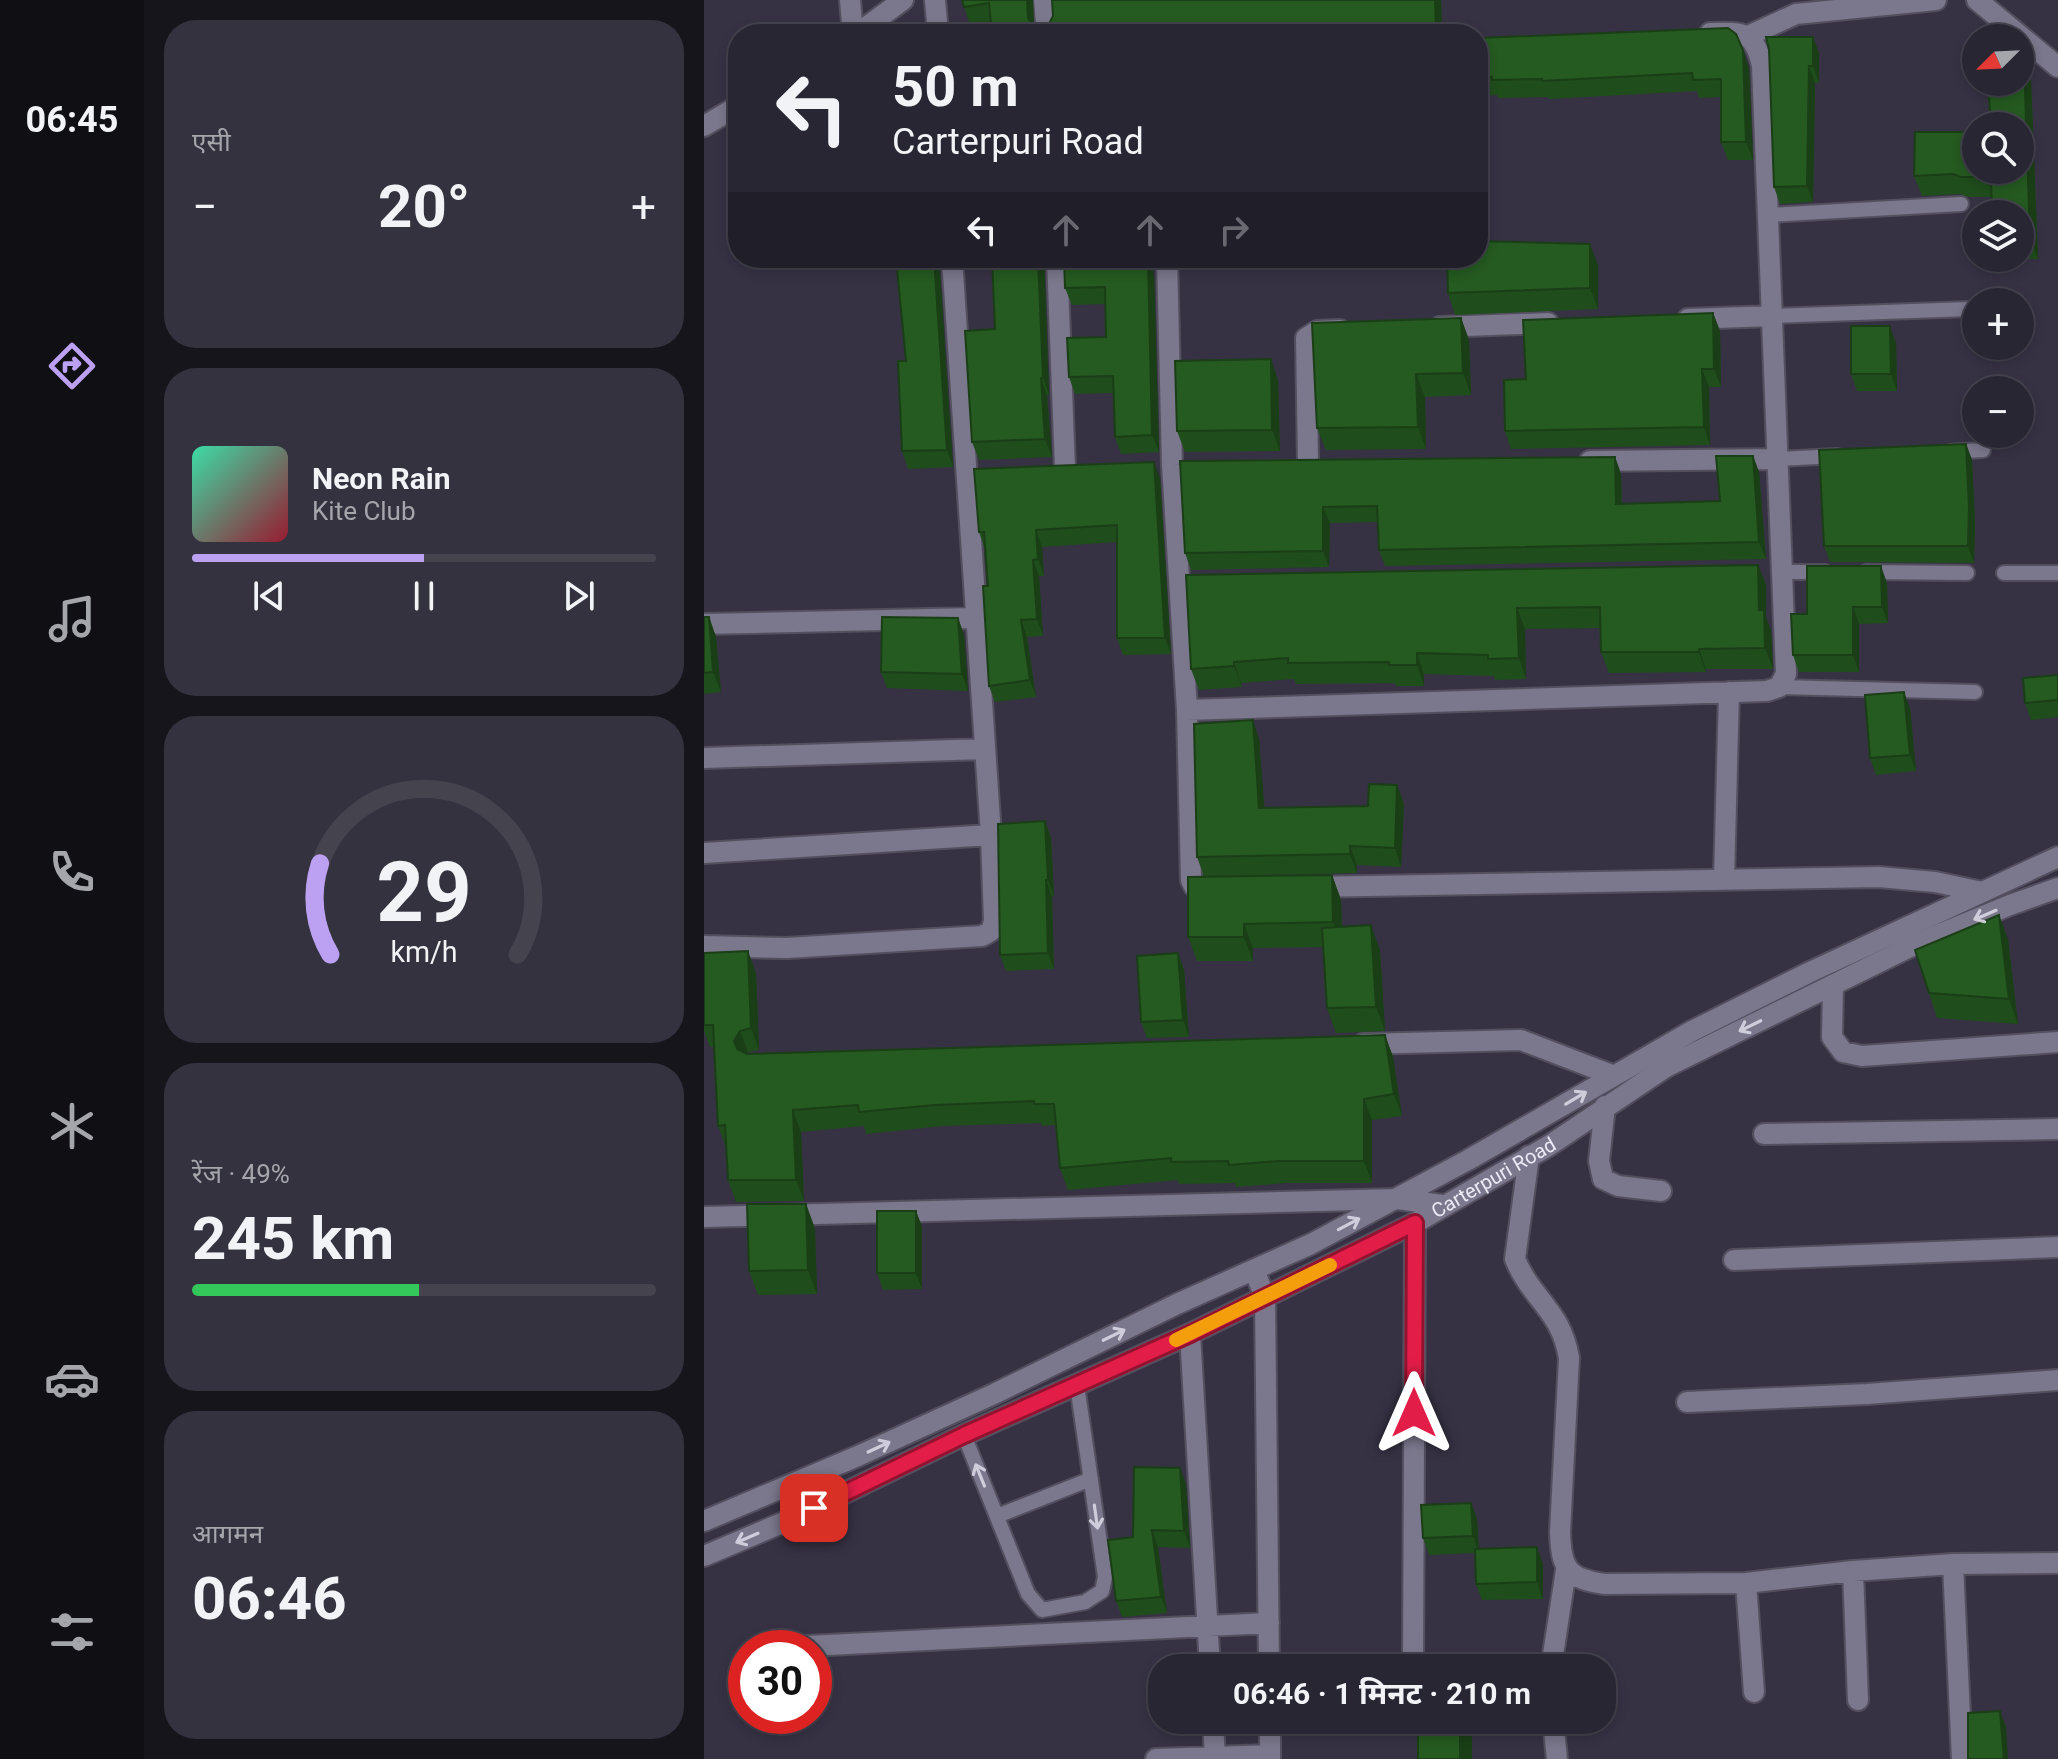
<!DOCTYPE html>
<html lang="hi">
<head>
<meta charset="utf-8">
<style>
	body { margin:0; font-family:Roboto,"Noto Sans Devanagari",sans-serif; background:#34323f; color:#f1f3f6; height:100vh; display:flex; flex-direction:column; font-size:30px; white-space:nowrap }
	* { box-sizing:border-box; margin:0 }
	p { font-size:26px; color:#a5a5ac }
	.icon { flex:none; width:44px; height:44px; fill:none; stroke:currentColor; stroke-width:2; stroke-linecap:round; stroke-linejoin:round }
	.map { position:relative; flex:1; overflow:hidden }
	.drawer { display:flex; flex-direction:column; gap:20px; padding:20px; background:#16151c; width:560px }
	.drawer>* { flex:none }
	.top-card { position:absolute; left:24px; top:24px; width:760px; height:244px; border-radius:32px; box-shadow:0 4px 12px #0003,0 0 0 2px #44434e; background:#282633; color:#f1f3f6; overflow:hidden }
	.needle { width:52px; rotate:246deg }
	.fabs { position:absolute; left:1258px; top:24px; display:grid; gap:16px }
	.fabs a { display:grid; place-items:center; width:72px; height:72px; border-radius:50%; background:#282633; box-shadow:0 4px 12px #0003,0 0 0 2px #44434e; font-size:40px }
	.speed { position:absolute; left:24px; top:1630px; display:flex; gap:16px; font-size:40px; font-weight:700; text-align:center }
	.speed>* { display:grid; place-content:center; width:104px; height:104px; border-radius:50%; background:#282633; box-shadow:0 4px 12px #0003,0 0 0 2px #44434e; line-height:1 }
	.speed .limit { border:12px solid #d22; background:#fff; color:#111 }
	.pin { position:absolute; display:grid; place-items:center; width:68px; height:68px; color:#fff; margin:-34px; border-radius:16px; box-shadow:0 4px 12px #0006 }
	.me { position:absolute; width:88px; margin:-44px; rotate:0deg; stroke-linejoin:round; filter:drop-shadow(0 0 6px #0008) }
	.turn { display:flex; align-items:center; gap:28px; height:168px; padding:0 32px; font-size:36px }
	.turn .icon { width:104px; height:104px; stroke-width:2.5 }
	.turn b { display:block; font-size:56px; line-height:68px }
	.lanes { display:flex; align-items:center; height:76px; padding:0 32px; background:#0003; justify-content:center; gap:40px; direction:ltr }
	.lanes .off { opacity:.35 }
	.big { font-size:60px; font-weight:700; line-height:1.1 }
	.drawer .widget { flex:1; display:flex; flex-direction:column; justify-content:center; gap:12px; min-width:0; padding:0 28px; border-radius:32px; background:#34323f }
	.drawer .dial { align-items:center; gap:0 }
	.dial svg { height:208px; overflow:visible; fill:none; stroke:#44434e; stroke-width:7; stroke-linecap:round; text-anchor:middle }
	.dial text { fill:#f1f3f6; stroke:none }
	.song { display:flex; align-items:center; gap:24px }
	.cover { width:96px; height:96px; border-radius:12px; background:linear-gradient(135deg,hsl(160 70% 55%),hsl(350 70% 35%)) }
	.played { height:8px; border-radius:4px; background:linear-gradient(90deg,#bca0f2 50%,#44434e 50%) }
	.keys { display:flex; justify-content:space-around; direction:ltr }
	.heat { display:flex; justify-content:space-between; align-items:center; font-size:44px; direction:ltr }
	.charge { height:12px; border-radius:6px; background:linear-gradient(90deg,#34c759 49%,#44434e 0) }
	.trip { position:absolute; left:444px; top:1654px; width:468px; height:80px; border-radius:32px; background:#282633; box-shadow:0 4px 12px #0003,0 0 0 2px #44434e; font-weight:700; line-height:80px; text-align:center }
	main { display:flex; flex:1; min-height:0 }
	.menu { display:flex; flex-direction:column; width:144px; justify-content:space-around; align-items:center; background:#100f14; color:#a5a5ac }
	.menu .icon { width:56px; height:56px }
	.menu .selected { color:#bca0f2 }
	.menu b { font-size:36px; color:#f1f3f6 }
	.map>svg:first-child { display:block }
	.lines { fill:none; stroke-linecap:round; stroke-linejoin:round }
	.lane-casing { stroke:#534f5f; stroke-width:18 }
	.street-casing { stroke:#534f5f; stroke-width:24 }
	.secondary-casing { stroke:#534f5f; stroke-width:24 }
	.lane { stroke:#7b778c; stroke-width:14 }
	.street { stroke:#7b778c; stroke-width:20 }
	.secondary { stroke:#7b778c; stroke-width:20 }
	.wall { fill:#204d1c }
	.shaded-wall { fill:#1a3f16 }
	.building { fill:#255a20; stroke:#1a3f16; stroke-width:2 }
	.oneway { stroke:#cfccdb }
	.route-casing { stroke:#92132f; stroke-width:20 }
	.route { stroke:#e11d48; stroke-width:14 }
	.slow { stroke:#f59e0b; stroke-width:14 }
	.labels { text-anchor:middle; stroke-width:8; stroke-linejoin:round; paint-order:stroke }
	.street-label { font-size:20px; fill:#ebe9f5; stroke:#2c283a }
</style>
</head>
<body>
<main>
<nav class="menu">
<b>06:45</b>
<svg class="icon selected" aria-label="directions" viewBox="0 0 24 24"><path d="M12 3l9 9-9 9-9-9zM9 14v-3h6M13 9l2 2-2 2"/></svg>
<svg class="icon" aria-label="music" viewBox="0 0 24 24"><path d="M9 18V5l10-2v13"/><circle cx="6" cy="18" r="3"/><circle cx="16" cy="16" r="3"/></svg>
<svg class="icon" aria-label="phone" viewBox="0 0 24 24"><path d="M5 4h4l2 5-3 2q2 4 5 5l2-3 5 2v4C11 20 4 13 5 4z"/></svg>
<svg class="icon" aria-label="climate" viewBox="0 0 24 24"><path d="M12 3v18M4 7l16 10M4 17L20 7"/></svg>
<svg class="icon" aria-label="car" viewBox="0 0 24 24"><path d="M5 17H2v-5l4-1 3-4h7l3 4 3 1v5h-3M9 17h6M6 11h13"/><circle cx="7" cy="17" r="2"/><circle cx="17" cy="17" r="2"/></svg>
<svg class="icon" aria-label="filters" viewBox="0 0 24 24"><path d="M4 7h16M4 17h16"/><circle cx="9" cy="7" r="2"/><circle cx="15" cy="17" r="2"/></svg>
</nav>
<section class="drawer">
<div class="widget"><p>एसी</p>
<div class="heat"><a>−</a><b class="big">20°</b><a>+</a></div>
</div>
<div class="widget">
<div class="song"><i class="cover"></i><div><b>Neon Rain</b><p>Kite Club</p></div></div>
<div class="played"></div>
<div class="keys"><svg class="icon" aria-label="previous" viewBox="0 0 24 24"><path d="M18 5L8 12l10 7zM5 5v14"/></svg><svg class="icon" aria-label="pause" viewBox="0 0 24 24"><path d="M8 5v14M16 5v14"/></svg><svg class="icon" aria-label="next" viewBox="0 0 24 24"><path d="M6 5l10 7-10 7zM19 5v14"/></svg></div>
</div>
<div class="widget dial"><svg viewBox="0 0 100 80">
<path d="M14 69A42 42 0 1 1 86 69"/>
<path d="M14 69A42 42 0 0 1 10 34" stroke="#bca0f2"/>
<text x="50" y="56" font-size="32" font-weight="700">29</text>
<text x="50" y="72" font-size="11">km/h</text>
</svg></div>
<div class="widget"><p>रेंज · 49%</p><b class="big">245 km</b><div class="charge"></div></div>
<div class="widget"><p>आगमन</p><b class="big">06:46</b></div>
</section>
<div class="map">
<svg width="1354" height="1759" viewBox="0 0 1354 1759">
	<rect width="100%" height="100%" fill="#363244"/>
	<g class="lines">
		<defs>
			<path id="lane" d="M1064 215 1257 204
				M1068 316 1265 309
				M1246 452 1279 450
				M1074 459 1133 456
				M1078 572H1121
				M1162 572 1263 573
				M1300 573H1354
				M1075 687 1271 692
				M260 1435 324 1594 338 1610 381 1602 398 1591 401 1577 373 1385
				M293 1516 387 1479"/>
			<path id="street" d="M146 0 149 34
				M231 0 234 34
				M340 0 343 34
				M1273 0 1354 67
				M153 34 199 0
				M1044 36 1092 14 1232 0
				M0 126 34 106
				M353 258 361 469
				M463 258 468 465 483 710 487 880 490 886 503 889
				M984 319 1068 316
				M736 327 844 323
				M886 461 1074 459
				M604 463 602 338 613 331 636 330
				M0 624 271 618
				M483 710 1063 691 1075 687 1082 674 1058 66C1050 31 1040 32 1006 33
				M0 758 280 749
				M0 853 287 835
				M1020 879 1025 692
				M607 887 1175 877 1231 882 1278 892
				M0 946 83 948 278 936 287 931 290 921 287 835 248 258
				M1129 985 1128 1037 1139 1052 1158 1056 1354 1042
				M659 1044 817 1040 908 1075
				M901 1106 895 1161 899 1179 914 1186 957 1191
				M1060 1134 1354 1129
				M825 1156 811 1259C828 1300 857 1310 865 1358L856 1532C857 1569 864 1579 901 1584L1042 1583 1149 1571 1249 1564 1354 1563
				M0 1217 693 1199 738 1205
				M1030 1260 1354 1247
				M550 1270 561 1297 565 1668
				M486 1334 506 1668
				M983 1402 1163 1394 1354 1380
				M1249 1564 1258 1759
				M1149 1571 1154 1700
				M1042 1583 1050 1692
				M63 1648 565 1623
				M709 1668 711 1223
				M847 1668 862 1570
				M509 1720 511 1759
				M566 1720V1759
				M849 1720 853 1759
				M452 1759 566 1755"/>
			<g id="secondary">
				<path d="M0 1521 154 1456 292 1393 473 1304 607 1244 764 1160 988 1031 1104 973 1354 857"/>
				<path id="s1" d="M0 1556 85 1520 260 1435 486 1334 711 1223 846 1145 962 1067 1214 943 1306 905 1354 888"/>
			</g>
		</defs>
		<!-- lane casing -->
		<use href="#lane" class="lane-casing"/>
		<!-- street casing -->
		<use href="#street" class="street-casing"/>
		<!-- secondary casing -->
		<use href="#secondary" class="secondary-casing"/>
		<!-- lane -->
		<use href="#lane" class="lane"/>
		<!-- street -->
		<use href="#street" class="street"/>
		<!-- secondary -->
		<use href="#secondary" class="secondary"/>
	</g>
	<!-- wall -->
	<path class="wall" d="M258 0H329L330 27 338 29 737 0 738 32 288 34 287 22 266 25Z
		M774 38 1045 68 1049 160H1024L1017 142V97L995 98 993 91 845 99 844 97 794 98 793 95 774 96Z
		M1065 49 1115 53V83H1111L1109 202 1076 204 1070 187Z
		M1320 60 1327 81 1334 259 1296 260V258H1316V214L1288 197H1264L1256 194 1218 196 1210 176 1272 170Z
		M340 258 345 395H343L348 457 275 460 268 442 291 329Z
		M235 259 249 467 204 469 198 451Z
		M894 265V309L751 315 744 293Z
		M447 266 450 275 455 452 417 454 411 437 409 393 371 394 365 377 402 337V304L368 305 361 288Z
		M1009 313 1016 331 1017 387H1005L1006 445 807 449 801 431 822 379Z
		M757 318 765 340 767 395 721 397 722 449 622 450 613 428Z
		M1192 343 1193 391H1153L1147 374Z
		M574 380 576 451 481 452 473 431Z
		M1262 444 1268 460 1271 523 1270 563 1126 562 1120 546Z
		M1049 456 1055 472 1062 559 681 566 675 550 674 522 626 523 625 567 487 570 481 553 476 461 911 457 917 474 918 504 1016 501Z
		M456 478 467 654 419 655 413 638V542L338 547 340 576H335L339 636 323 637 332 697 291 702 285 686 284 586 281 549 275 532Z
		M1054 565 1062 585V617L1067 631 1069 669H1002V672L905 673 897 652V628L821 629 822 679 791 680 790 676 720 674V686H692L691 683 592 684 590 679 537 683 538 687 495 690 487 669 482 575Z
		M1183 583 1184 623 1155 624V672H1095L1089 655 1103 614Z
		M0 617H5L12 637 17 692 0 694Z
		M254 618 260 635 264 691 183 688 177 672Z
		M1354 675V717L1327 720 1321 703Z
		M1206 708 1212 771 1172 775 1166 758Z
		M555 739 560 808 664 806 693 785 700 804 697 867 653 865V873L500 876 493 857Z
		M341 821 347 838 350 896 348 897 350 969 302 971 296 955Z
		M628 875 637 900 638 927 676 950 681 1031 632 1033 623 1008 619 947 549 948V961H493L484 937Z
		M1304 939 1314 1024 1233 1018 1225 993Z
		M0 953 52 973 55 1050 44 1052 43 1054 681 1035 689 1057 698 1116 668 1120V1183H583L532 1187 531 1183 475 1184 474 1180 364 1190 356 1168 352 1125 338 1126 337 1123 239 1126 162 1134 160 1126 97 1132 100 1201 32 1202 24 1180 22 1147 14 1126 10 1047H6L0 1031Z
		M474 953 480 970 485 1037 443 1038 437 1022Z
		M102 1204 111 1229 113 1294 54 1295 45 1271Z
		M212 1211 218 1227V1289L179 1290 173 1273Z
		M476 1468 482 1484 486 1548 454 1547 463 1613 418 1617 412 1601 429 1537Z
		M767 1503 773 1519 775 1549 839 1564V1599L778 1600 772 1584 771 1553 725 1555 719 1538Z"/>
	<!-- shaded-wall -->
	<path class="shaded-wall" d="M323 0H329L330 34 324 18Z
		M731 0H737L738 34H732Z
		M1109 37 1115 53V83L1109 66Z
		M1039 50 1045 68 1049 160 1042 142Z
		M1320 60 1327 81 1334 259 1326 239Z
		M1105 66 1111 83 1109 202 1103 186Z
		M886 244 894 265V309L886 288Z
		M230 258H235L249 467 243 450Z
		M334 258H340L345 395 339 377Z
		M441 258H447V266L450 275 455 452 448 435Z
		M1009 313 1016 331 1017 387 1010 369Z
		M757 318 765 340 767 395 759 373Z
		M1186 326 1192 343 1193 391 1187 374Z
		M567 359 574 380 576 451 568 430Z
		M998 369 1005 387 1006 445 1000 427Z
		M712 374 721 397 722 449 714 427Z
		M337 378 343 395 348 457 341 439Z
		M1262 444 1268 460 1271 523 1270 563 1264 546Z
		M1049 456 1055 472 1062 559 1055 542Z
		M911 457 917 474 918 521 912 504Z
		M450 462 456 478 467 654 461 638Z
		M619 507 626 523 625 567 619 551Z
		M332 530 338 547 340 576 334 559Z
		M329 560 335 576 339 636 333 619Z
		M1054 565 1062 585V617L1067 631 1069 669 1061 648 1055 610Z
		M1177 566 1183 583 1184 623 1178 607Z
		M1149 607 1155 624V672L1149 655Z
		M813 608 821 629 822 679 815 658Z
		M5 617 12 637 17 692 9 672Z
		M254 618 260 635 264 691 258 674Z
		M317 620 323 637 332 697 326 680Z
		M995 649 1002 669V672L995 652Z
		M713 653 720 674V686L713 665Z
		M530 662 537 683 538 687 530 666Z
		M1200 692 1206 708 1212 771 1206 755Z
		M549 720 555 739 562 827 555 808Z
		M693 785 700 804 697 867 691 848Z
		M341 821 347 838 350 896 344 880Z
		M646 846 653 865V873L646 854Z
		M628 875 637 900 638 947 629 922Z
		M342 880 348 897 350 969 344 953Z
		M1295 915 1304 939 1314 1024 1305 999Z
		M540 924 549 948V961L540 937Z
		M667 925 676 950 681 1031 672 1007Z
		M44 951 52 973 55 1050 47 1028Z
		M474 953 480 970 485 1037 479 1020Z
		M36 1031 44 1052 38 1063 30 1041Z
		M681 1035 689 1057 698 1116 690 1094Z
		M660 1099 668 1120V1183L660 1161Z
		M89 1110 97 1132 100 1201 92 1180Z
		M102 1204 111 1229 113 1294 104 1270Z
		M212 1211 218 1227V1289L212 1273Z
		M476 1468 482 1484 486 1548 480 1531Z
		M767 1503 773 1519 775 1553 769 1536Z
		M448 1530 454 1547 463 1613 457 1597Z
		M833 1547 839 1564V1599L833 1582Z
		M1296 1711 1302 1727 1304 1759H1300Z
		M756 1720H762L768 1736V1759H756Z"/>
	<!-- building -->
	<path class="building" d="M258 0H323L324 18 330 27 338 29 344 26 349 16 348 0H731L732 32H757L761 34H288L285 3 260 7Z
		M1024 28 1032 34 1039 50 1042 142H1017V79L989 80 988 73 838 81V79L788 80V77H774V38Z
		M1062 37H1109V66H1105L1103 186 1070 187 1065 49Z
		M1316 60H1320L1326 239H1316V214H1288L1287 177H1257L1249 174 1210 176 1211 132H1272V170H1316V126H1287L1284 82H1316Z
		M774 241 886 244V288L744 293 743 258H774Z
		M192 258H230L243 450 198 451 194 361H202Z
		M288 258H334L339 377 337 378 341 439 268 442 261 331 291 329Z
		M360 258H444L448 435 411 437 409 376 365 377 363 338 402 337 401 287 361 288Z
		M1009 313 1010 369H998L1000 427 801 431 800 380 822 379 819 320Z
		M757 318 759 373 712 374 714 427 613 428 608 323Z
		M1147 326H1186L1187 374H1147Z
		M567 359 568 430 473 431 471 361Z
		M1262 444 1265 507 1264 546H1120L1115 450Z
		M1012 456H1049L1055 542 675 550 673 506 619 507V551L481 553 476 461 911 457 912 504 1016 501Z
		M450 462 461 638H413V525L332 530 334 559 329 560 333 619 317 620 326 680 285 686 279 586H284L280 532H275L270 469Z
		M1054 565 1055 610H1060L1061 648 995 649V652H897L896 607 813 608 815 658 784 659V655L713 653V665H685V662L584 663V658L530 662V666L487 669 482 575Z
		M1103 566H1177L1178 607H1149V655H1089L1087 614H1103Z
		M0 617H5L9 672 0 673Z
		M178 617 254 618 258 674 177 672Z
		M1354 675V700L1321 703 1319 678Z
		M1200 692 1206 755 1166 758 1161 695Z
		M549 720 555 808 664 806 665 784 693 785 691 848 646 846V854L493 857 490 724Z
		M341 821 344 880H342L344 953 296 955 294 824Z
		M628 875 629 922 540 924V937H484V877Z
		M1295 915 1305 999 1225 993 1211 950Z
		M667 925 672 1007 623 1008 618 928Z
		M44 951 47 1028 36 1031 30 1041 33 1049 43 1054 681 1035 690 1094 660 1099V1161H575L525 1165 524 1161 467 1162V1158L356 1168 350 1104H330V1101L231 1105 155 1112 154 1105 89 1110 92 1180H24L21 1125 14 1126 9 1025H0V953Z
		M474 953 479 1020 437 1022 433 956Z
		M43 1204H102L104 1270 45 1271Z
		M173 1211H212V1273H173Z
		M430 1467 476 1468 480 1531 448 1530 457 1597 412 1601 404 1540 429 1537Z
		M767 1503 769 1536 719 1538 717 1505Z
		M833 1547V1582L772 1584 771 1549Z
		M1296 1711 1300 1759H1264V1713Z
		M714 1720H756V1759H714Z"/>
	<!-- one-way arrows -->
	<defs><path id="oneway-shaft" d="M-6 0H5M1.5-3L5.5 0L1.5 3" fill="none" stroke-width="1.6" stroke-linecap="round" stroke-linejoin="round" transform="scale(2)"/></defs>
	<g class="oneway">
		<use href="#oneway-shaft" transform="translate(1281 915) rotate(157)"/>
		<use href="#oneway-shaft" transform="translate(1046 1026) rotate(154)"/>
		<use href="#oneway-shaft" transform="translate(872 1098) rotate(-31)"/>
		<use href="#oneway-shaft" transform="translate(645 1224) rotate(-28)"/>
		<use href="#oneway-shaft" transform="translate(410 1335) rotate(-26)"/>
		<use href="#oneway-shaft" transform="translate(175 1447) rotate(-25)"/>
		<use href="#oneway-shaft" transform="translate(276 1475) rotate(-112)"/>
		<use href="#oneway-shaft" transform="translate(392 1517) rotate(82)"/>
		<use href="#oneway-shaft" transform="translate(43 1538) rotate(157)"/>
	</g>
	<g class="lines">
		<defs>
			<path id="route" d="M110 1508 260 1435 486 1334 711 1223 710 1413"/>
		</defs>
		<!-- route casing -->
		<use href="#route" class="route-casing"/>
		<!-- route -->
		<use href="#route" class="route"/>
		<!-- slow -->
		<path class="slow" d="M472 1340 626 1265"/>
	</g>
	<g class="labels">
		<!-- street labels -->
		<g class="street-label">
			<text dy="7" stroke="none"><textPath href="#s1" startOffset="876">Carterpuri Road</textPath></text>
		</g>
	</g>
</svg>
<div class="fabs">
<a><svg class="needle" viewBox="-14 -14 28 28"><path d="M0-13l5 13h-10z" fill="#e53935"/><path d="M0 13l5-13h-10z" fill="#a5a5ac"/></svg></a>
<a><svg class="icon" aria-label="search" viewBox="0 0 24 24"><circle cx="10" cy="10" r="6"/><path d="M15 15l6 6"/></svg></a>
<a><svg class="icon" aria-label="layers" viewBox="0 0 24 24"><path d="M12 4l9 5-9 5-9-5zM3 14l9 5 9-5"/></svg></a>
<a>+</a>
<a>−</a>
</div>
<div class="speed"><div class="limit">30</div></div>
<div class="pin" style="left:110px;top:1508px;background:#d93025"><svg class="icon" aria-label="arrive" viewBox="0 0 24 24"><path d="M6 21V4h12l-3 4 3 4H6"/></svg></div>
<svg class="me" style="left:710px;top:1413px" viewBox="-20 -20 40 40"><path d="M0-17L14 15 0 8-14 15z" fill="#e11d48" stroke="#fff" stroke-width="4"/></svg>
<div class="trip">06:46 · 1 मिनट · 210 m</div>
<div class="top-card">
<div class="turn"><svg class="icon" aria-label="left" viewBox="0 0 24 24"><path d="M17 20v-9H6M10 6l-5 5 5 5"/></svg><div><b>50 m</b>Carterpuri Road</div></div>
<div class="lanes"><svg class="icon" aria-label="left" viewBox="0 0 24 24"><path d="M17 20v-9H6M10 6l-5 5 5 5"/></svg><svg class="icon off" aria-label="ahead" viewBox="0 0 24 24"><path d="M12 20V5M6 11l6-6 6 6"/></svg><svg class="icon off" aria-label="ahead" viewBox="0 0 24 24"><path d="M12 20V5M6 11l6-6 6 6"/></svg><svg class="icon off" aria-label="right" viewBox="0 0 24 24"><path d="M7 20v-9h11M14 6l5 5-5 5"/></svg></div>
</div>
</div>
</main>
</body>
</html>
